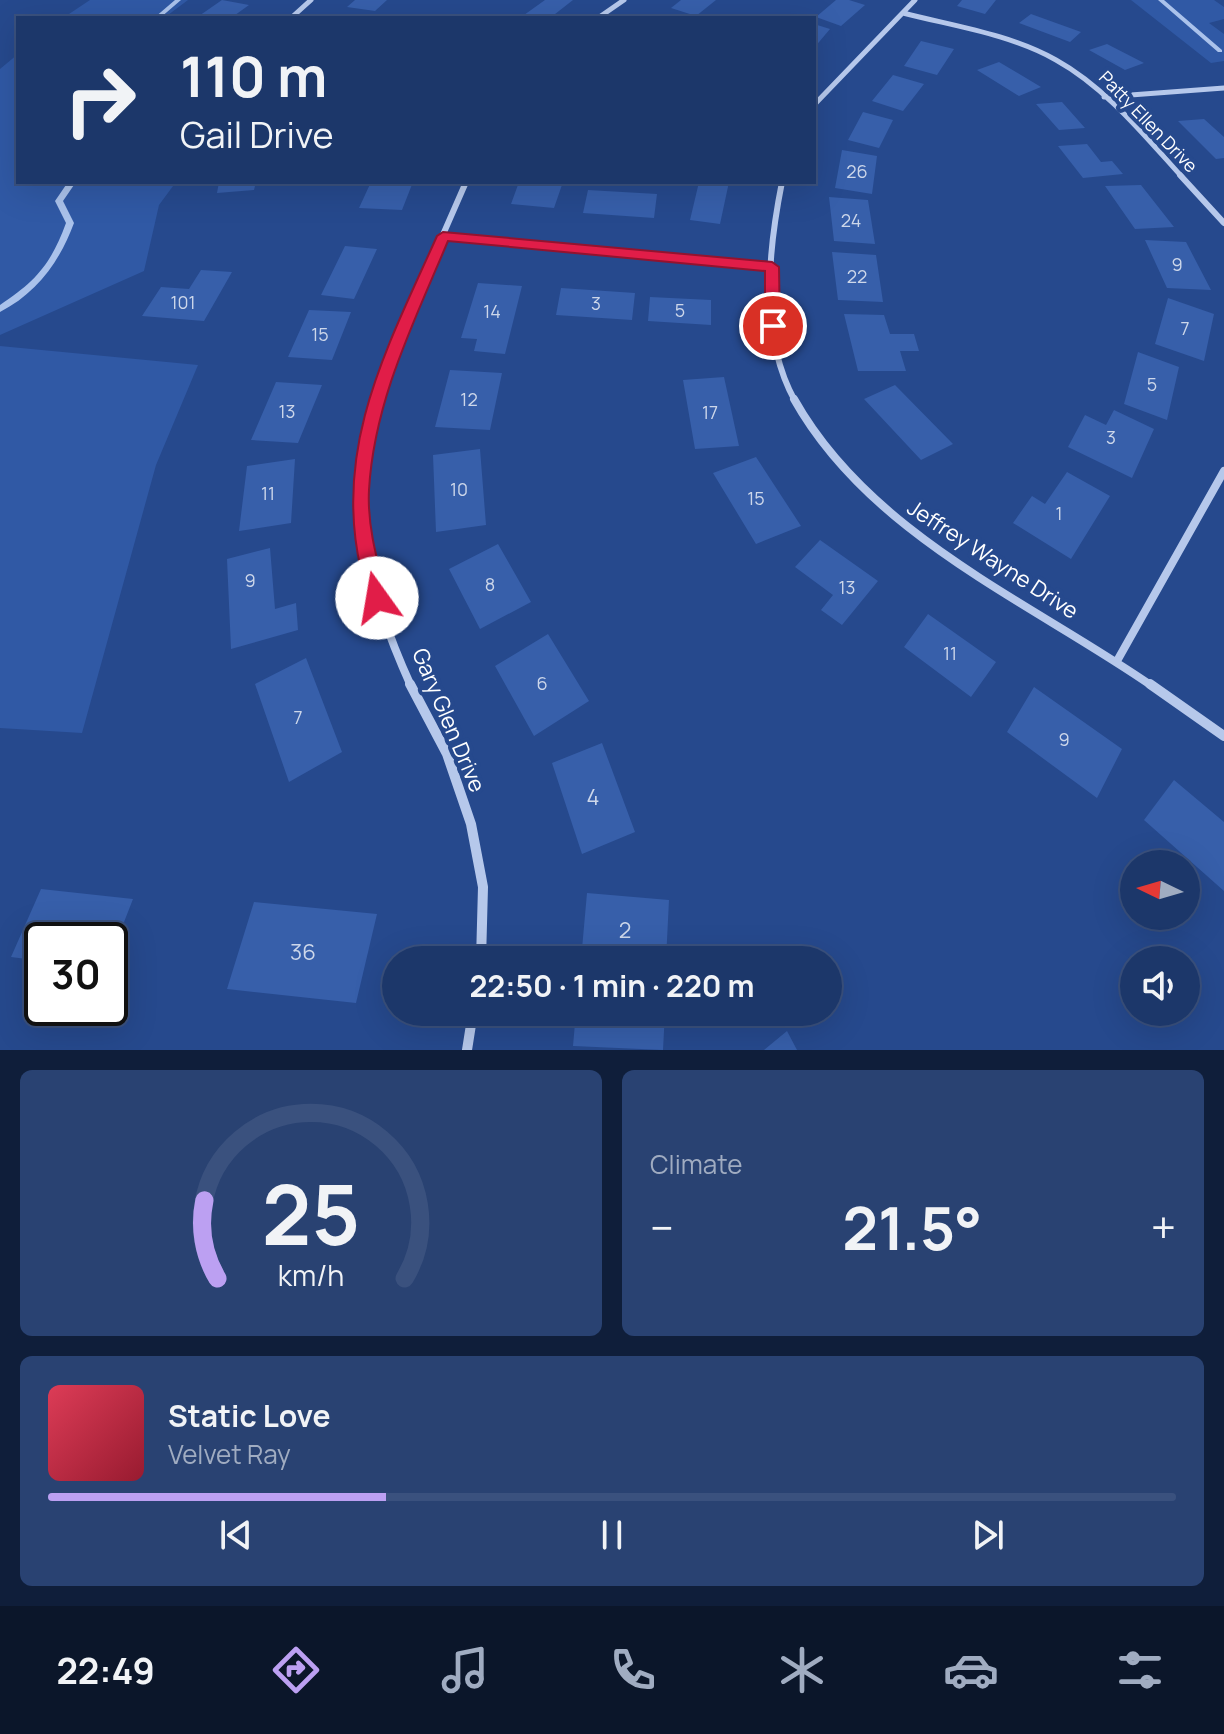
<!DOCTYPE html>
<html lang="en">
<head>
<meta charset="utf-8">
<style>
	body { margin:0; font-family:Manrope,sans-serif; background:#294272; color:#f1f3f6; height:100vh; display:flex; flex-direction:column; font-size:30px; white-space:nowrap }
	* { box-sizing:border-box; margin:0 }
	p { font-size:26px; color:#a0acc1 }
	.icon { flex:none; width:44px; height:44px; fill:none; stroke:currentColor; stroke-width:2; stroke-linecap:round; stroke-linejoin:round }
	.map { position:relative; height:1050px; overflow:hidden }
	.sheet { display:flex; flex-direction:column; gap:20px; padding:20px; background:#0f1e3a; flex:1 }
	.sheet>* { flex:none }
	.hud { position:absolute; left:16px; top:16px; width:800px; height:168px; border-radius:0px; box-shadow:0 8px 32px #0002,0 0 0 2px #3a517e; background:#1c376a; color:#f1f3f6; overflow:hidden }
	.needle { width:52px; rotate:275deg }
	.controls { position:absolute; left:1120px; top:850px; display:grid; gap:16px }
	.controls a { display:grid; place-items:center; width:80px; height:80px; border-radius:50%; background:#1c376a; box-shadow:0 8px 32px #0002,0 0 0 2px #3a517e; font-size:40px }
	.speed { position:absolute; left:24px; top:922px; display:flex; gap:16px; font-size:40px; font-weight:700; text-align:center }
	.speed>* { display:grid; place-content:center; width:104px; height:104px; border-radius:50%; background:#1c376a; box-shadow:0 8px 32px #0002,0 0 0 2px #3a517e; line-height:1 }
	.speed .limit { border:4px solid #111; border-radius:12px; background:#fff; color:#111 }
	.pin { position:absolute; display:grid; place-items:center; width:68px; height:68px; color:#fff; margin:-34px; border:4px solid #fff; border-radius:50%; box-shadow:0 2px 8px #0007 }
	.me { position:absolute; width:88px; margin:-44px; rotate:347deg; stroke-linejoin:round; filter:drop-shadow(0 0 6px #0008) }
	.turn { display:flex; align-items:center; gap:28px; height:168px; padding:0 32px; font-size:36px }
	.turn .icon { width:104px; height:104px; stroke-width:2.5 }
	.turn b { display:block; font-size:56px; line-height:68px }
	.big { font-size:60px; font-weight:700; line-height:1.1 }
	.sheet .card { flex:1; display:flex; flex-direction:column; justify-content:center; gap:12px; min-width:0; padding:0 28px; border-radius:12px; background:#294272 }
	.sheet .dial { align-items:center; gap:0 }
	.dial svg { height:208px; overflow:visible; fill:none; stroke:#3a517e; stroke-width:7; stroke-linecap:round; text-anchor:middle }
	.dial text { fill:#f1f3f6; stroke:none }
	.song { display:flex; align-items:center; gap:24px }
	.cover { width:96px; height:96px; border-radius:12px; background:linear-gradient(135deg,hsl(350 70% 55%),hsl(350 70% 35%)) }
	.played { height:8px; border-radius:4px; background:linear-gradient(90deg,#bca0f2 30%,#3a517e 30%) }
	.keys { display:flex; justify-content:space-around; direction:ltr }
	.heat { display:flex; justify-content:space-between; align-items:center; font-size:44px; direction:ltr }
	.sheet .tiles { flex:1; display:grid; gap:20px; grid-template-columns:1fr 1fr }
	.card:last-child { grid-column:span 2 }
	.trip { position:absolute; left:382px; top:946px; width:460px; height:80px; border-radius:40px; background:#1c376a; box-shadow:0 8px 32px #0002,0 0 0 2px #3a517e; font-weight:700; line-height:80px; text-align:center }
	.menu { display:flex; height:128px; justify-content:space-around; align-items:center; background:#0b162a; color:#a0acc1 }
	.menu .icon { width:56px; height:56px }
	.menu .active { color:#bca0f2 }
	.menu b { font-size:36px; color:#f1f3f6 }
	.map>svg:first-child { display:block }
	.green { fill:#3059a5 }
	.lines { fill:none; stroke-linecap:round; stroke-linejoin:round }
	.stream { fill:#aac2eb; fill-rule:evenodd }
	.building { fill:#375faa }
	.minor-far3 { stroke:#b6c8eb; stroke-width:5 }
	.minor-far2 { stroke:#b6c8eb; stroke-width:6 }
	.minor-far1 { stroke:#b6c8eb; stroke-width:8 }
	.minor { stroke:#b6c8eb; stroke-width:10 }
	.route { fill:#e11d48; stroke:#92132f; stroke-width:2 }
	.labels { text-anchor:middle; stroke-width:8; stroke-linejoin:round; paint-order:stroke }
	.far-street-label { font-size:18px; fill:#fff; stroke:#26498d }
	.number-label { font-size:18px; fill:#cdd7ea }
	.street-label { font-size:22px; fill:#fff; stroke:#26498d }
	.near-number-label { font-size:22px; fill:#cdd7ea }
</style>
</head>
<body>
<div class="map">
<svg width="1224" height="1050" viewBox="0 0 1224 1050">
	<rect width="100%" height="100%" fill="#26498d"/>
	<!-- green -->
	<path class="green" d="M90 0H188L164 18H63Z
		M1131 0H1214L1224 7V19L1209 23 1224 34V61L1211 63Z
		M18 54V182H176L159 205 144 271 0 335V69Z
		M0 346 198 365 156 465 82 733 0 728Z"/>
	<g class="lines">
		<!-- stream -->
		<path class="stream" d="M175 0H181L160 18H154Z
			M1158 0H1164L1222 50V52H1218Z
			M68 182H76L63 201 74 223C60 261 37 293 0 312V305C36 281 51 264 66 223L55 201Z"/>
	</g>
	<!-- building -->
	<path class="building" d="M222 0 249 5 231 18H196Z
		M355 0H387L375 11 347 7Z
		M545 0H573L550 18 524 15Z
		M681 0H716L696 16 671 8Z
		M836 0H849L865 5 841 26 816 17Z
		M962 0H996L985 14 957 6Z
		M1031 14 1081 32 1070 42 1019 23Z
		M814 24 830 29 814 48Z
		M921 41 954 49 937 75 904 66Z
		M1107 44 1144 63 1125 70 1089 50Z
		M999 62 1041 87 1019 96 977 70Z
		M893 75 924 84 903 111 872 101Z
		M1062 102 1085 128 1059 130 1036 104Z
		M863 112 893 120 879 148 848 140Z
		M1204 119 1224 137V158L1216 159 1178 121Z
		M1087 144 1101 162 1112 161 1123 174 1083 178 1058 146Z
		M842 150 877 156 872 194 835 188Z
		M219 182H256L254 190 217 193Z
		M371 182H413L402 210 359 208Z
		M519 182H563L554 208 511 204Z
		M699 182H729L720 224 690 220Z
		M1141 185 1174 227 1135 229 1105 186Z
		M588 190 657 194 654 218 583 213Z
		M829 197 868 200 875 244 834 241Z
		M1145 240 1186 242 1211 290 1167 288Z
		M345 246 377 249 354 299 321 295Z
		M832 252 876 255 883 302 838 300Z
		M201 270 232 272 204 321 142 316 161 287 189 289Z
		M478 283 522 286 505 354 474 351 477 339 461 338Z
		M561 288 635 293 632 320 556 315Z
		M650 297 711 300V325L648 321Z
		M1168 298 1214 314 1204 361 1155 344Z
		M309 310 351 312 332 360 288 357Z
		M844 314 884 315 890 334H914L919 351H900L906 371H858Z
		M1138 352 1179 367 1167 420 1124 404Z
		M450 370 502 373 490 430 435 427Z
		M724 377 739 446 695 449 683 380Z
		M276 382 322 385 298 443 251 440Z
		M895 385 953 444 921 460 864 399Z
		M1114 410 1154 429 1132 478 1068 447 1085 415 1106 425Z
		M480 449 486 525 436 532 433 455Z
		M756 457 801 526 756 544 713 473Z
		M295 459 291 523 239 531 247 466Z
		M1067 472 1110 496 1071 559 1013 523 1032 496 1045 504Z
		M820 540 878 581 842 625 821 610 833 595 795 567Z
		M498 544 531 602 480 629 449 569Z
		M270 548 275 609 296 603 298 630 231 649 227 559Z
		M928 614 996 662 971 697 904 647Z
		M548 634 589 701 534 736 495 666Z
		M306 658 342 752 289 782 255 684Z
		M1034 687 1122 749 1097 798 1007 732Z
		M602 743 635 832 582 854 552 763Z
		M1174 780 1224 822V891L1144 820Z
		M41 889 133 899 110 958V940H42V961L11 957Z
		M587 893 669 900 666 960H581Z
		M254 902 377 914 356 1003 227 989Z
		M576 1012H665L663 1050 573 1046Z
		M787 1031 797 1050H764Z"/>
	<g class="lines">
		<!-- minor-far3 -->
		<path class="minor-far3" d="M903 13C953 26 1010 34 1056 60 1105 87 1144 135 1182 177
			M291 18 311 0
			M598 18 624 0
			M1104 97 1224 88
			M814 105 915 0"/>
		<!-- minor-far2 -->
		<path class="minor-far2" d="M1180 175 1224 223
			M782 182C768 252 759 336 795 401
			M443 236 772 267
			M377 401 400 333 466 182"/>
		<!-- minor-far1 -->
		<path class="minor-far1" d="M377 399C345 504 367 589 411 686
			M794 399C870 535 1029 601 1152 686
			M1117 661 1224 471"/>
		<!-- minor -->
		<path class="minor" d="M410 684 447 754 471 824 483 887 481 960
			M1150 684 1224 736
			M467 1050 473 1012"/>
	</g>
	<!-- route -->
	<path class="route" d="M443 232 772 262 779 267 780 326 773 331 765 326V271L448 241C414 322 374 401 369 490 367 527 378 563 387 598L377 607C364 602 364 583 361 570 332 447 388 346 437 236Z"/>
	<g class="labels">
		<!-- far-street labels -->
		<g class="far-street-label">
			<text transform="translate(1148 122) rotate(46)" y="6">Patty Ellen Drive</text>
		</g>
		<!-- number labels -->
		<g class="number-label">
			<text x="857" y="178">26</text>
			<text x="851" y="227">24</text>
			<text x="1177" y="271">9</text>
			<text x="857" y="283">22</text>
			<text x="183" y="309">101</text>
			<text x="596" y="310">3</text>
			<text x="680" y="317">5</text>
			<text x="492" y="318">14</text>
			<text x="1185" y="335">7</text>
			<text x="320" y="341">15</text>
			<text x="1152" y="391">5</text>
			<text x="469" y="406">12</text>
			<text x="287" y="418">13</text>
			<text x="710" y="419">17</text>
			<text x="1111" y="444">3</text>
			<text x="459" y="496">10</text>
			<text x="268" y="500">11</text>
			<text x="756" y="505">15</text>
			<text x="1059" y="520">1</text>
			<text x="250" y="587">9</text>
			<text x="490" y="591">8</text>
			<text x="847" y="594">13</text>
			<text x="950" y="660">11</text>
			<text x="542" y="690">6</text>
			<text x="298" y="724">7</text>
			<text x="1064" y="746">9</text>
		</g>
		<!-- street labels -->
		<g class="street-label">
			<text transform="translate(993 559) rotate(33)" y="8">Jeffrey Wayne Drive</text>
			<text transform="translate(449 720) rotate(67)" y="8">Gary Glen Drive</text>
		</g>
		<!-- near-number labels -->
		<g class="near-number-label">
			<text x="593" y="805">4</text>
			<text x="625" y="938">2</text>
			<text x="303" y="960">36</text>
		</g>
	</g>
</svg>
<div class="controls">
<a><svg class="needle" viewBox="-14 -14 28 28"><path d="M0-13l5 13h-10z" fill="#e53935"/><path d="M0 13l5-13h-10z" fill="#a0acc1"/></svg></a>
<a><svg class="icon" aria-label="sound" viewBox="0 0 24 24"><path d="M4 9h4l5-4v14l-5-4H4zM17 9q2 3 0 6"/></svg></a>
</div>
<div class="speed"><div class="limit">30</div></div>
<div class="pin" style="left:773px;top:326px;background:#d93025"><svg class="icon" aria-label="arrive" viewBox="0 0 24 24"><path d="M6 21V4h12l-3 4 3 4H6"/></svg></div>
<svg class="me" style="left:377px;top:598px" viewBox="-20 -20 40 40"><circle r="19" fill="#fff"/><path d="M0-13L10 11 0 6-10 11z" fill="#e11d48"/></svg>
<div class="trip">22:50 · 1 min · 220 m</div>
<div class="hud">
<div class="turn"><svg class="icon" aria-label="right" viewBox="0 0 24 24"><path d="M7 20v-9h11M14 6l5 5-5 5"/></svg><div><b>110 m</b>Gail Drive</div></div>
</div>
</div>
<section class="sheet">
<div class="tiles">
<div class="card dial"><svg viewBox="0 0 100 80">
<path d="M14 69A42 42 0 1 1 86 69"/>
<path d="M14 69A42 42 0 0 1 9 39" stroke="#bca0f2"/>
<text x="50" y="56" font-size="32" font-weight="700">25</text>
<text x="50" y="72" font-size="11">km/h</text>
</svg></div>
<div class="card"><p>Climate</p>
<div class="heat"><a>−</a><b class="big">21.5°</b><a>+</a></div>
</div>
<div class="card">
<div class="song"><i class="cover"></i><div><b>Static Love</b><p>Velvet Ray</p></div></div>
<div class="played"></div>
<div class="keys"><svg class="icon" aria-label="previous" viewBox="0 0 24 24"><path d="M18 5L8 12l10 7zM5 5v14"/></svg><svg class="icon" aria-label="pause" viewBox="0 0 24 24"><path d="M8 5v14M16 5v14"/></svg><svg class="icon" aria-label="next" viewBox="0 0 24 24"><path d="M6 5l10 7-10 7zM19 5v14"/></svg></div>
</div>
</div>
</section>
<nav class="menu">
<b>22:49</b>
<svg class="icon active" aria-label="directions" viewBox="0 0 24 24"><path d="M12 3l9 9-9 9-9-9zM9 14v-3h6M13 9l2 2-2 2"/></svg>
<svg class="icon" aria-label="music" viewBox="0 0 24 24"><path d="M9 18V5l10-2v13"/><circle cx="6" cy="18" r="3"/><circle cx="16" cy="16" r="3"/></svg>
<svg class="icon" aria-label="phone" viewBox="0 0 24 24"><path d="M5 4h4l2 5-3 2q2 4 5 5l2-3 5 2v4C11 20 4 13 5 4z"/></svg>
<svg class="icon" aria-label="climate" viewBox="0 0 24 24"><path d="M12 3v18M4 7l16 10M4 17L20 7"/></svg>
<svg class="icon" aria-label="car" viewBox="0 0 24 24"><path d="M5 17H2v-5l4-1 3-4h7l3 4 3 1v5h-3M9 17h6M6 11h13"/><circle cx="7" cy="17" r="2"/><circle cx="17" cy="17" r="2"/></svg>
<svg class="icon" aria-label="filters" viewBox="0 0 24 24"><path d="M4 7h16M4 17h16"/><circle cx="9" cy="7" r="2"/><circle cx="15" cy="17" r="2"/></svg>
</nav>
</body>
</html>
